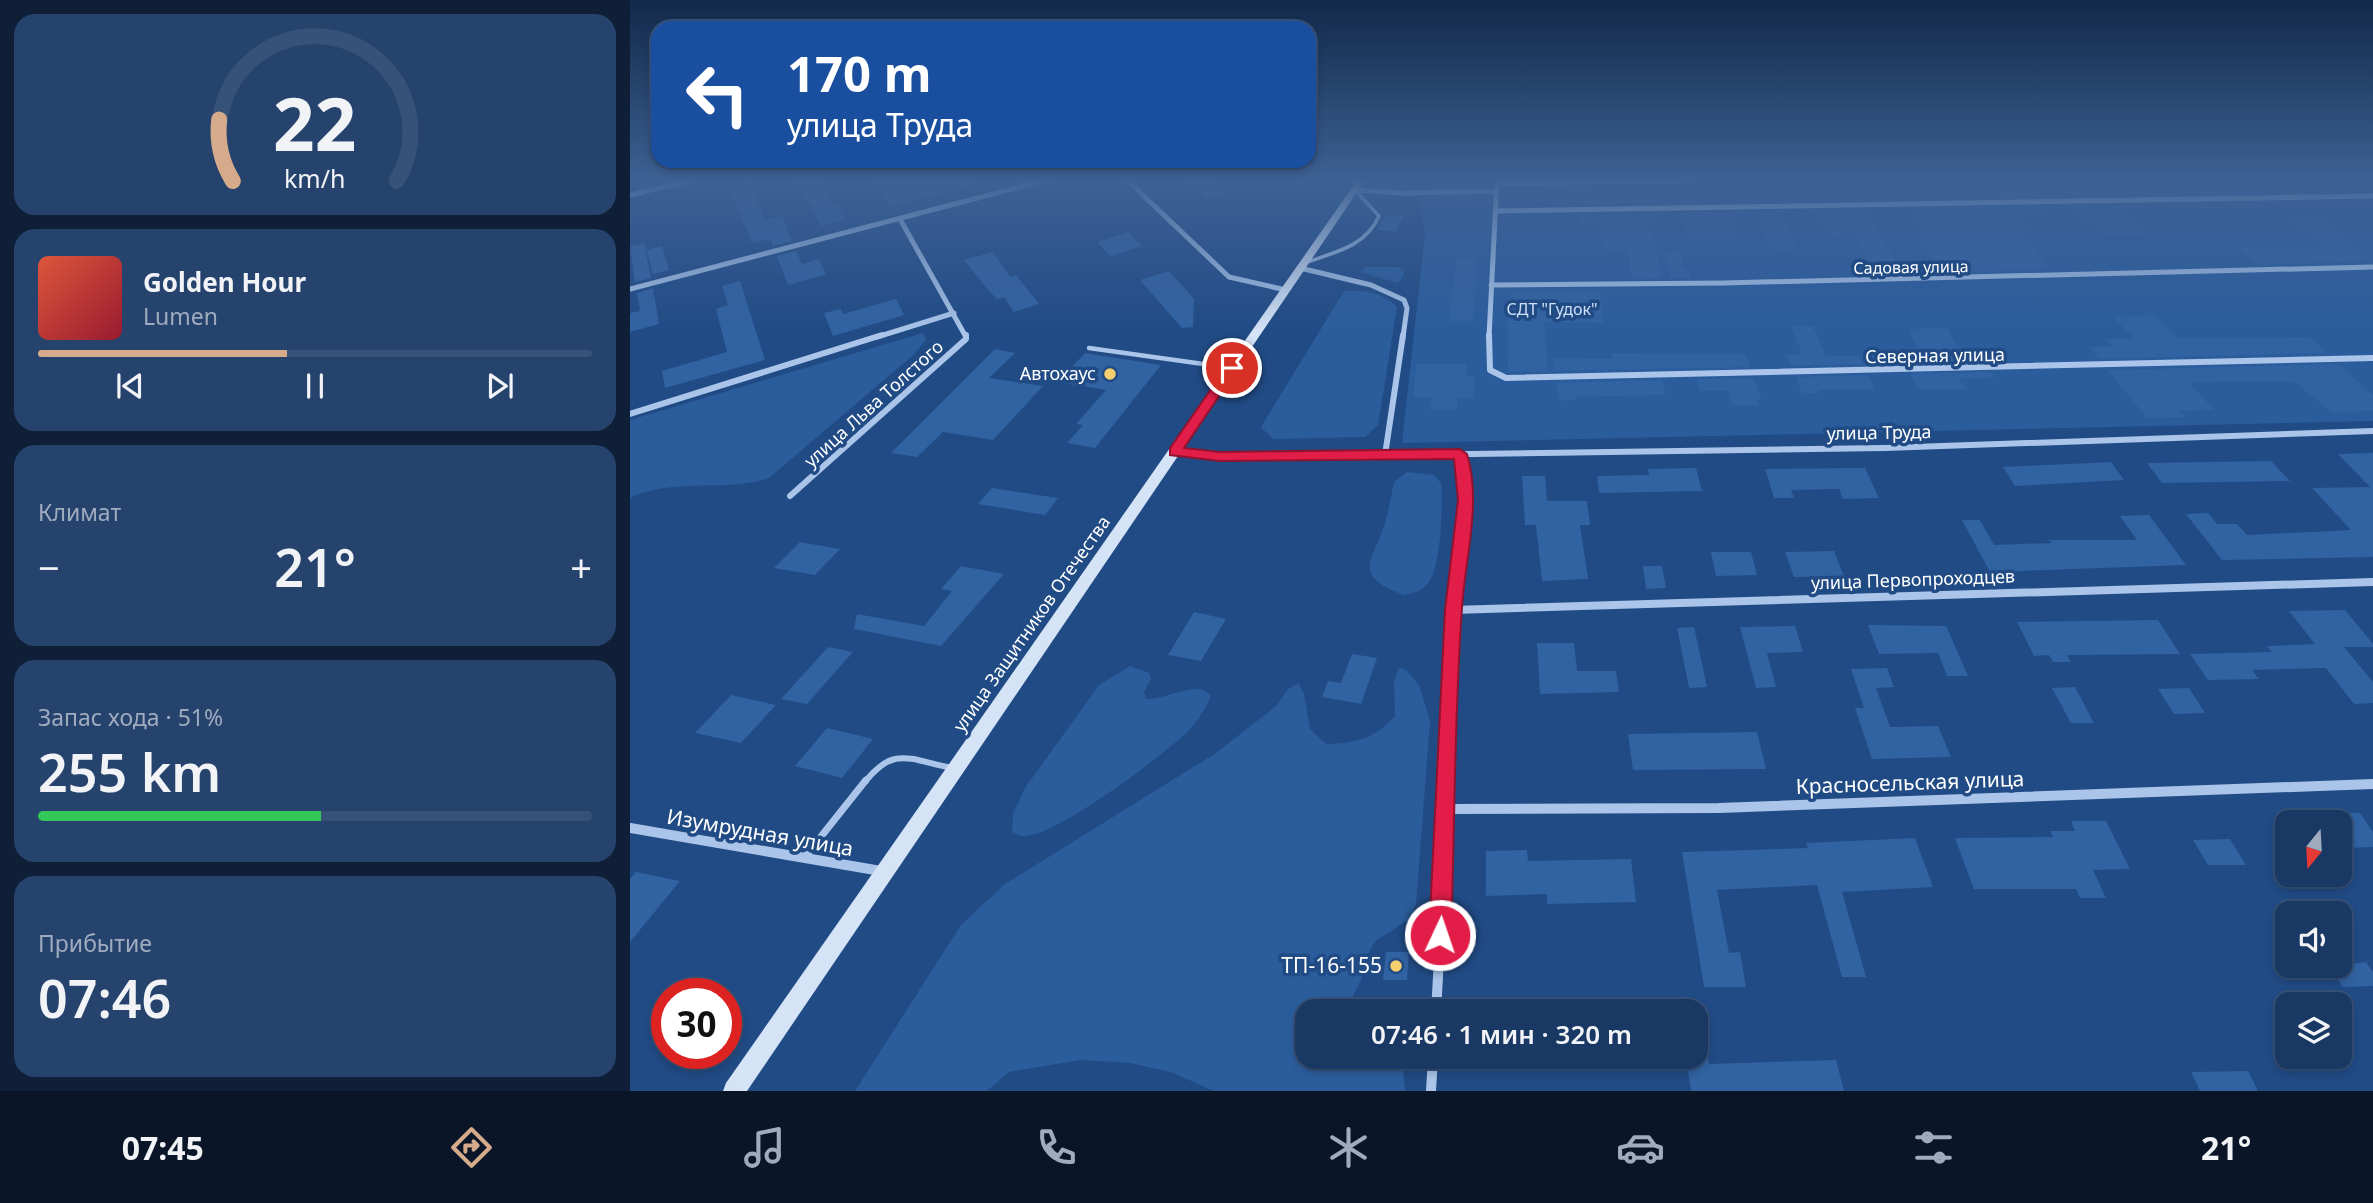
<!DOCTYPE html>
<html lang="ru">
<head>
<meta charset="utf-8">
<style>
	body { margin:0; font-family:"Noto Sans",sans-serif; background:#26436d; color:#f1f3f6; height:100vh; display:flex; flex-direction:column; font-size:26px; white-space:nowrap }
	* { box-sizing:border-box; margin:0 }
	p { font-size:23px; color:#9facbf }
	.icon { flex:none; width:38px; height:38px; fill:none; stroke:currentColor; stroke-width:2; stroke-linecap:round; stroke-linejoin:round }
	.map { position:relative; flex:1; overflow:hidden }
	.side { display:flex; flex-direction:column; gap:14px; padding:14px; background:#0e1f37; width:630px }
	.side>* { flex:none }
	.banner { position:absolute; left:21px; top:21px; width:665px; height:147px; border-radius:21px; box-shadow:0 4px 10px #0003,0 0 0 2px #375278; background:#1a4fa0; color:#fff; overflow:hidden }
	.needle { width:46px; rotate:198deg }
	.controls { position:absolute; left:1645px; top:810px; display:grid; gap:14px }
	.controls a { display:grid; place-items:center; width:77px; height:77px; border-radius:14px; background:#193864; box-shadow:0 4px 10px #0003,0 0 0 2px #375278; font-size:35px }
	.speed { position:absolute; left:21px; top:978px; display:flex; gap:14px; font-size:35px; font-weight:700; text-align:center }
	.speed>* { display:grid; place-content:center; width:91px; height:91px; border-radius:50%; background:#193864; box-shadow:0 4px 10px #0003,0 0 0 2px #375278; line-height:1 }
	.speed .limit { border:10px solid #d22; background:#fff; color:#111 }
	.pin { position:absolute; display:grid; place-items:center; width:60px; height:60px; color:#fff; margin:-30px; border:4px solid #fff; border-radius:50%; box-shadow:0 2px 7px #0007 }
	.me { position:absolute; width:77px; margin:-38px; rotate:3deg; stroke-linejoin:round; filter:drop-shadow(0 0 5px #0008) }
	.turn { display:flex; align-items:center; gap:24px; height:147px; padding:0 21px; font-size:32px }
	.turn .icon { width:91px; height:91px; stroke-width:2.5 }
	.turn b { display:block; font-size:49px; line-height:60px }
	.big { font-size:52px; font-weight:600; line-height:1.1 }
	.side .tile { flex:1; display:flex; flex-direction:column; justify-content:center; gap:10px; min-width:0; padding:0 24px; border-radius:21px; background:#26436d }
	.side .dial { align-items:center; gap:0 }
	.dial svg { height:182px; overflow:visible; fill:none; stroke:#375278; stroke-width:7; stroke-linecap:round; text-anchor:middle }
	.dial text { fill:#f1f3f6; stroke:none }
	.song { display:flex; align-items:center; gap:21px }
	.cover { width:84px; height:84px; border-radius:10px; background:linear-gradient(135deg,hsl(10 70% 55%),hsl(350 70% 35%)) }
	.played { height:7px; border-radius:4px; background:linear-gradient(90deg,#d6ab8b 45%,#375278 45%) }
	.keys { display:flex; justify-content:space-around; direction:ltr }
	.heat { display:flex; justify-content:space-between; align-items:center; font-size:38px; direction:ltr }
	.charge { height:10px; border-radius:5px; background:linear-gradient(90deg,#34c759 51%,#375278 0) }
	.trip { position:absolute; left:665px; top:999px; width:413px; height:70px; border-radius:21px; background:#193864; box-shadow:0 4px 10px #0003,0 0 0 2px #375278; font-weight:600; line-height:70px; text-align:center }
	.tab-bar { display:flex; height:112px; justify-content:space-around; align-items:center; background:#0a1628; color:#9facbf }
	.tab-bar .icon { width:49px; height:49px }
	.tab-bar .on { color:#d6ab8b }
	.tab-bar b { font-size:32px; color:#f1f3f6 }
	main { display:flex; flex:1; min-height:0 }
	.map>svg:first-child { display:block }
	.green { fill:#2b5d9d }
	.building { fill:#3162a2 }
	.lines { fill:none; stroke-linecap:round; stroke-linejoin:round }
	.service-far3 { stroke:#aac5e9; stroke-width:3.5 }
	.service-far2 { stroke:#aac5e9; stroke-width:4.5 }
	.service-far1 { stroke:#aac5e9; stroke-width:6 }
	.service { stroke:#aac5e9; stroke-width:7 }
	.minor-far3 { stroke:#aac5e9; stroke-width:5 }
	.minor-far2 { stroke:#aac5e9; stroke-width:6 }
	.minor-far1 { stroke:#aac5e9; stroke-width:8 }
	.minor { stroke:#aac5e9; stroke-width:10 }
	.secondary { fill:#d5e3f7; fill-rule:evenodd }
	.route { fill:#e11d48; stroke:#92132f; stroke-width:2 }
	.poi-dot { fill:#f5d06c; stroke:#214b85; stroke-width:2.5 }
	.labels { text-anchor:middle; stroke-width:7; stroke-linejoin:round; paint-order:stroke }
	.far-street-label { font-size:16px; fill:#fff; stroke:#214b85 }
	.far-park-label { font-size:16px; fill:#cee0f7; stroke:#214b85 }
	.street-label { font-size:18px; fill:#fff; stroke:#214b85 }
	.poi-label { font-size:18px; fill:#fff; stroke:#214b85; text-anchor:end }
	.near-street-label { font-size:21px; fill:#fff; stroke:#214b85 }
	.near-poi-label { font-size:21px; fill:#fff; stroke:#214b85; text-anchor:end }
</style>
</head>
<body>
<main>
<section class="side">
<div class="tile dial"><svg viewBox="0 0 100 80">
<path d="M14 69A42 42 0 1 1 86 69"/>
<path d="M14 69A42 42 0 0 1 8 42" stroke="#d6ab8b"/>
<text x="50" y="56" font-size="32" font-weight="700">22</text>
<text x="50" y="72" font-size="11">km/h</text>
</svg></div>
<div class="tile">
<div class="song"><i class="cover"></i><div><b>Golden Hour</b><p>Lumen</p></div></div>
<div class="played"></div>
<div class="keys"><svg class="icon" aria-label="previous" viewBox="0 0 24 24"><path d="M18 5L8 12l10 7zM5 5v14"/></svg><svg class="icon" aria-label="pause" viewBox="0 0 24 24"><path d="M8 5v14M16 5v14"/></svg><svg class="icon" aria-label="next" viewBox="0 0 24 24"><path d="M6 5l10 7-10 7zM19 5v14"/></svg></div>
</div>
<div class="tile"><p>Климат</p>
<div class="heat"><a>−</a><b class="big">21°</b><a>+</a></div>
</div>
<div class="tile"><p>Запас хода · 51%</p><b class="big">255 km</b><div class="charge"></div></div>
<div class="tile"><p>Прибытие</p><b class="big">07:46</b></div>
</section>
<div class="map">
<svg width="1743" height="1091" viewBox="0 0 1743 1091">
	<rect width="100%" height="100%" fill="#214b85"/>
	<!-- green -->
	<path class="green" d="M748 179H1743V421L772 443 795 234 789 199 752 190 745 183Z
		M736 267H768L774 270V276L768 283 730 272Z
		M714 291C732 289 755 294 767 307L748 425 735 437 643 439 631 427Z
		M293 333 296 340 283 355 139 478C94 493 44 477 0 498V420Z
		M777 472 804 475 811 483C813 504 811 566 799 582 792 591 784 593 774 595 716 574 747 558 756 519 760 507 761 494 764 482Z
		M500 666 519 673 521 679 514 692 516 699C536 701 567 678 581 696 575 711 565 725 553 736 529 758 423 839 392 836 389 836 386 833 382 832L383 814 395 788 469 685Z
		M769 668 776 670 789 685 800 721 786 904 780 919 745 941 736 958 732 978 715 1011 677 1012V1057H772L775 1091H584L541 1072 500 1063 451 1060 379 1072 357 1091H225L331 925 375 884 586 753 646 706 658 689 668 683 674 694 680 729 696 744C726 743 744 739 765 716L764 680Z"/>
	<!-- building -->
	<path class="building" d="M166 179H187L202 205 207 204 216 219 191 226Z
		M245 179H345L346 185 261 207Z
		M556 179H579L597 193 578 199Z
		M1167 180 1220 181 1230 200H1179Z
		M120 182 135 220 152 216 162 241 143 246 141 239 122 243 99 187Z
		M1616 186 1624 193 1555 194 1546 187Z
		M962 187 964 198H1017L1018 203 946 204 945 188Z
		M876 189H902L903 205H877Z
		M1356 190H1396L1402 197H1362Z
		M1636 203 1643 209 1572 210 1566 204Z
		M1411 207 1420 217H1391L1406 235H1393L1422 270 1309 272 1289 240H1292L1281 214H1329L1326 211Z
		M1490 207 1518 235H1471L1443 208Z
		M1236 210 1272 273 1246 274 1220 229 1201 239 1185 211Z
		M1150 211 1168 250 1165 251H1142L1125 212Z
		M1102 212 1110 238 1059 239 1050 213Z
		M757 214 774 216 765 232 747 230Z
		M1021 214 1025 225H1020L1033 278 1002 279 998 250H973L969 224H950L948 215Z
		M1692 219 1743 261 1627 265 1607 247H1692L1658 220Z
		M498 232 512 246 480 256 467 242Z
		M14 243 21 278 5 282 0 246Z
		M32 246 39 270 23 274 17 250Z
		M1049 250 1054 268H1058L1061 278H1041L1035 254Z
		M166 251 172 264 189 259 196 274 158 285 147 256Z
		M363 252 380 277 386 275 409 304 384 312 374 297 367 299 359 291 334 260Z
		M826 258H847L844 317H841L840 321H819Z
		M539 271 564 299 563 327 552 328 510 280Z
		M110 281 135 360 35 388 32 371 97 352 86 309 98 305 92 286Z
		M23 288 29 324 0 332V313L10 311 7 293Z
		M969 289 974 323 914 322 918 371 878 372 877 309H883V292Z
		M266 299 274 315 203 336 194 313 211 309 213 314Z
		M1525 315 1547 338 1679 337 1698 353 1469 359 1460 347H1483L1476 339 1503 338 1483 317Z
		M1161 326H1183L1196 356H1229L1233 364 1161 366 1156 355 1172 354Z
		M1317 328 1330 350H1346L1354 361 1273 363 1266 352 1290 351 1277 329Z
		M365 349 385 353 359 378 413 386 363 440 313 432 287 457 261 453Z
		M455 353 531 365 465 448 437 443 453 425 446 424 476 390 428 382Z
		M982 353 1116 354 1120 367 924 371 922 358 983 359Z
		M786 364H837L836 376H844V398H827V410H800L801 397H783Z
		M1708 364 1743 395V411L1702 412 1664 382 1607 381 1560 383 1584 410 1549 411 1555 417 1517 418 1478 370Z
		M1362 372 1365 378 1329 379 1337 390 1288 389 1280 374Z
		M1238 375 1245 389 1188 390 1189 393H1172L1166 377Z
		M1124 378 1132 399H1127L1129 405 1102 406 1098 391H1070L1067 379Z
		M1032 380 1036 395 945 397V400L929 401 926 383Z
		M1743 453V557L1592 560 1556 514 1578 513 1587 524H1607L1617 535 1721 530 1682 488 1740 487 1708 454Z
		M1641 461 1660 481 1532 483 1517 463Z
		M1481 462 1494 480 1385 486 1373 467Z
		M1066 468 1072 491 969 493 967 476 1019 475 1018 469Z
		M1235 468 1249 498 1213 499 1209 489 1161 490 1164 498H1144L1135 469Z
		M892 476H915L917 501H957L960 525H950L958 579 912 581 906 525H895Z
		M362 488 428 498 415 515 348 504Z
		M1519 515 1556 565 1360 572 1332 520H1350L1364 545 1422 543 1419 540H1507L1490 516Z
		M170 542 210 549 185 575 144 568Z
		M1204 551 1214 576 1164 577 1155 552Z
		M1081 552H1121L1127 575 1086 576Z
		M331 566 374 574 311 646 224 629 227 614 294 626 322 591 311 589Z
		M1013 566H1032L1036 588 1016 589Z
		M1715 610 1743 644V647H1714L1743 682V703L1724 704 1696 668 1622 670 1629 679 1578 680 1560 654 1642 652 1637 646 1685 644 1659 611Z
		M564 612 596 619 571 661 538 655Z
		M1528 620 1550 654 1437 655 1441 662H1423L1419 655 1404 656 1387 622Z
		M1238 625 1316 626 1338 676H1317L1308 653 1249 654Z
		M1165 626 1173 652 1137 653 1146 687 1126 688 1110 627Z
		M1064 627 1077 687 1059 688 1047 628Z
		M907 643H944L947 671H986L989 692 910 694Z
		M198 647 223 652 177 704 151 699Z
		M722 654 747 658 731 704 692 697 698 681 711 683Z
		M1257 668 1264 687 1246 688 1260 727 1308 726 1321 757 1242 759 1225 708H1234L1221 669Z
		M1445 687 1464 723H1441L1422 688Z
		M1559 688 1575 713 1544 714 1528 689Z
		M101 695 146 705 111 743 65 733Z
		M197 728 243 739 212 778 165 766Z
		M1127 732 1136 769 1003 770 998 734Z
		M1710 813H1730L1743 832V847L1715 848 1710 840Z
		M1441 821H1476L1500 869 1463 870 1476 898H1450L1446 889H1344L1325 838 1423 837 1420 831H1445Z
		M1285 838 1303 887 1212 892 1236 977H1212L1187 885 1087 890 1099 953 1110 952 1116 987H1074L1052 852 1178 848 1176 843Z
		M1600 839 1616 865H1578L1563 840Z
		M897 850 898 861 1001 859 1006 902 917 904V894L856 896V851Z
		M6 872 50 881 0 942V879Z
		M756 952H779L777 980H753Z
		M1736 962 1743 972V986L1713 987 1699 966Z
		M1056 1057H1078L1079 1064 1206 1060 1214 1091H1061Z
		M1618 1071 1628 1091H1570L1561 1072Z"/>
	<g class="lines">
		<!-- service-far3 -->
		<path class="service-far3" d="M677 262C706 252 736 246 749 216L725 190"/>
		<!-- service-far2 -->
		<path class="service-far2" d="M459 348 602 368"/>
		<!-- service-far1 -->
		<path class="service-far1" d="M235 782C264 745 280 760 322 768"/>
		<!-- service -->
		<path class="service" d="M174 858 236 780"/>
		<!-- minor-far3 -->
		<path class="minor-far3" d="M496 179 599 277 656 290
			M867 184 1121 179
			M724 190 772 193 866 191
			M0 195 66 179
			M865 211 1743 196
			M270 219 336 337
			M670 268 741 285 774 300 777 308 773 337
			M861 285 1093 283 1743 267
			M0 289 420 179
			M247 337 324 313
			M859 337 867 179"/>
		<!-- minor-far2 -->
		<path class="minor-far2" d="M859 335 860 370 876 378 1743 358
			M0 414 252 335
			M545 451 626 457 1255 448 1743 431
			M830 454C838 481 834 507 831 534
			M755 455 773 335
			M160 496 336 339V335"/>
		<!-- minor-far1 -->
		<path class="minor-far1" d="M823 610 1743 582
			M819 782 823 610 831 533"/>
		<!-- minor -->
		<path class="minor" d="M818 809 1089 808 1743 784
			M0 828 251 871
			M806 1012 819 780
			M801 1091 803 1057"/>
		<!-- secondary -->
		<path class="secondary" d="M728 179H736L117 1091H93L96 1083Z"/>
	</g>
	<!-- sky -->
	<linearGradient id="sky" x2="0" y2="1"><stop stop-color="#122949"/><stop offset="0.54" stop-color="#3d6194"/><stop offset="1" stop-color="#3d6194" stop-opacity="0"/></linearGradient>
	<rect width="1743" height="332" fill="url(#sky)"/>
	<!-- route -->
	<path class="route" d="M602 364 608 368 554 448 590 452 830 449 837 454C852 502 835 559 832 608 824 717 825 827 821 935L818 943 810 946 802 943 799 935 815 610 828 500 824 459 590 461 540 455V448L597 366Z"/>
	<!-- markers -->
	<g class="poi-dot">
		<circle cx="480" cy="374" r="7"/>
		<circle cx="766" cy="966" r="7"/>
	</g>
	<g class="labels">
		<!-- far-street labels -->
		<g class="far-street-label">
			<text transform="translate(1281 267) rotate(-1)" y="6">Садовая улица</text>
		</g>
		<!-- far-park labels -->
		<g class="far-park-label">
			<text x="922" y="315">СДТ "Гудок"</text>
		</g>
		<!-- street labels -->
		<g class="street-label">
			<text transform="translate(1305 356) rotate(-1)" y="6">Северная улица</text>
			<text transform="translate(244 404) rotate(-42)" y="6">улица Льва Толстого</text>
			<text transform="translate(1249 433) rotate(-1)" y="6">улица Труда</text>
			<text transform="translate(1283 580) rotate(-2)" y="6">улица Первопроходцев</text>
			<text transform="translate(402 624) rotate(-55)" y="6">улица Защитников Отечества</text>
		</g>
		<!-- poi labels -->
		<g class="poi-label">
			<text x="466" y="380">Автохаус</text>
		</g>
		<!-- near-street labels -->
		<g class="near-street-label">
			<text transform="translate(1280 783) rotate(-2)" y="7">Красносельская улица</text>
			<text transform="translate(130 833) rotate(10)" y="7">Изумрудная улица</text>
		</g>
		<!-- near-poi labels -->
		<g class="near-poi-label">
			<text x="752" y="973">ТП-16-155</text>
		</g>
	</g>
</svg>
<div class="controls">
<a><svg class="needle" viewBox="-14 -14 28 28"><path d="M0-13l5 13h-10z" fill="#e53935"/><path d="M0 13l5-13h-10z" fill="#9facbf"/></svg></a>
<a><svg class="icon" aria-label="sound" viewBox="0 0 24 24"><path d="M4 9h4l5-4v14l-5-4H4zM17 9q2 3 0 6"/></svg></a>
<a><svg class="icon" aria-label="layers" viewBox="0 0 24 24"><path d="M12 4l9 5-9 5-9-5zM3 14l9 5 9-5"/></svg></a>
</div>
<div class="speed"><div class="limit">30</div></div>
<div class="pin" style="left:602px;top:368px;background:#d93025"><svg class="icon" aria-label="arrive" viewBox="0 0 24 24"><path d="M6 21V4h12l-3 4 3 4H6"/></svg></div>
<svg class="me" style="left:810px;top:935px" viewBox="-20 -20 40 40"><circle r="17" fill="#e11d48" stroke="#fff" stroke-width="3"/><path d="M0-11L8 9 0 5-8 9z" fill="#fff"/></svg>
<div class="trip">07:46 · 1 мин · 320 m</div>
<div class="banner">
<div class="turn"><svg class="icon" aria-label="left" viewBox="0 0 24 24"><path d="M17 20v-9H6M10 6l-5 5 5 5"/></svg><div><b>170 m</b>улица Труда</div></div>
</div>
</div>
</main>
<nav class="tab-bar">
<b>07:45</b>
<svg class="icon on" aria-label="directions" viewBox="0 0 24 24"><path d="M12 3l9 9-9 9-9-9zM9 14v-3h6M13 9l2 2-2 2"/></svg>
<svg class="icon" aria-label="music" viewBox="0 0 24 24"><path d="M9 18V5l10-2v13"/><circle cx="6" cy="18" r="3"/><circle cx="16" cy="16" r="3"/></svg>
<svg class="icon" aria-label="phone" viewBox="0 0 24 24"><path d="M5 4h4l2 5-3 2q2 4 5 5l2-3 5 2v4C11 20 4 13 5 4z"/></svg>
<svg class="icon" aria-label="climate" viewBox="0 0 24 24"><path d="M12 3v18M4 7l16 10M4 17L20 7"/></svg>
<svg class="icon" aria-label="car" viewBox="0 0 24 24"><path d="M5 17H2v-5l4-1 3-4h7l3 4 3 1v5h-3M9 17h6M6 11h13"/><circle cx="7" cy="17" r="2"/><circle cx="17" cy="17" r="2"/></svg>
<svg class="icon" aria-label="filters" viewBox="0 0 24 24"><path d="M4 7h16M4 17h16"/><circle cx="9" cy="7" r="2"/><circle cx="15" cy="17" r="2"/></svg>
<b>21°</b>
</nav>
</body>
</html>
